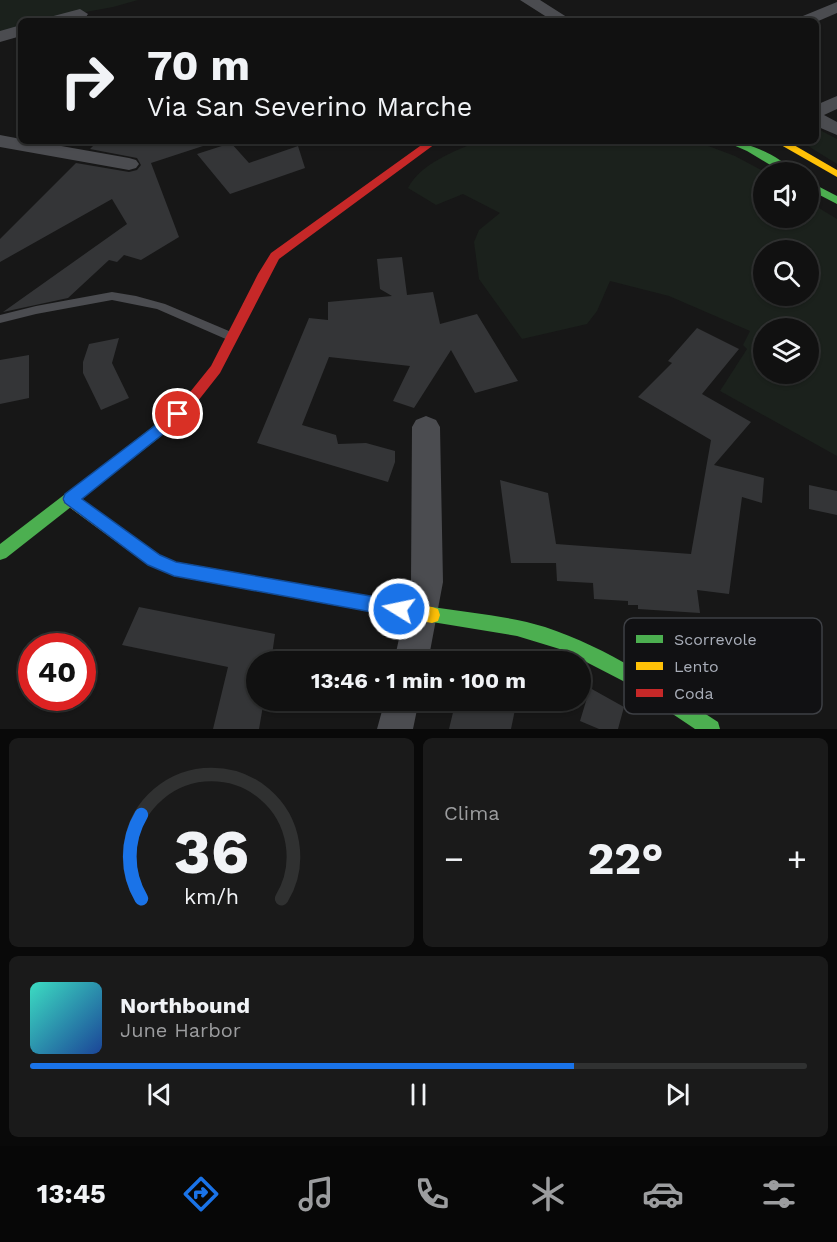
<!DOCTYPE html>
<html lang="it">
<head>
<meta charset="utf-8">
<style>
	body { margin:0; font-family:"Work Sans",sans-serif; background:#1a1a1a; color:#f1f3f6; height:100vh; display:flex; flex-direction:column; font-size:22px; white-space:nowrap }
	* { box-sizing:border-box; margin:0 }
	p { font-size:20px; color:#9c9d9f }
	.icon { flex:none; width:33px; height:33px; fill:none; stroke:currentColor; stroke-width:2; stroke-linecap:round; stroke-linejoin:round }
	.map { position:relative; height:729px; overflow:hidden }
	.details { display:flex; flex-direction:column; gap:9px; padding:9px; background:#090909; flex:1 }
	.details>* { flex:none }
	.top-card { position:absolute; left:18px; top:18px; width:801px; height:126px; border-radius:9px; box-shadow:0 2px 4px #0004,0 0 0 2px #303131; background:#111; color:#f1f3f6; overflow:hidden }
	.buttons { position:absolute; left:753px; top:162px; display:grid; gap:12px }
	.buttons a { display:grid; place-items:center; width:66px; height:66px; border-radius:50%; background:#111; box-shadow:0 2px 4px #0004,0 0 0 2px #303131; font-size:30px }
	.speed { position:absolute; left:18px; top:633px; display:flex; gap:12px; font-size:30px; font-weight:700; text-align:center }
	.speed>* { display:grid; place-content:center; width:78px; height:78px; border-radius:50%; background:#111; box-shadow:0 2px 4px #0004,0 0 0 2px #303131; line-height:1 }
	.speed .limit { border:9px solid #d22; background:#fff; color:#111 }
	.pin { position:absolute; display:grid; place-items:center; width:51px; height:51px; color:#fff; margin:-26px; border:3px solid #fff; border-radius:50%; box-shadow:0 2px 6px #0007 }
	.me { position:absolute; width:66px; margin:-33px; rotate:280deg; stroke-linejoin:round; filter:drop-shadow(0 0 4px #0008) }
	.turn { display:flex; align-items:center; gap:21px; height:126px; padding:0 30px; font-size:27px }
	.turn .icon { width:78px; height:78px; stroke-width:2.5 }
	.turn b { display:block; font-size:42px; line-height:51px }
	.big { font-size:45px; font-weight:700; line-height:1.1 }
	.details .card { flex:1; display:flex; flex-direction:column; justify-content:center; gap:9px; min-width:0; padding:0 21px; border-radius:9px; background:#1a1a1a }
	.details .dial { align-items:center; gap:0 }
	.dial svg { height:156px; overflow:visible; fill:none; stroke:#303131; stroke-width:7; stroke-linecap:round; text-anchor:middle }
	.dial text { fill:#f1f3f6; stroke:none }
	.song { display:flex; align-items:center; gap:18px }
	.cover { width:72px; height:72px; border-radius:9px; background:linear-gradient(135deg,hsl(170 70% 55%),hsl(220 70% 35%)) }
	.played { height:6px; border-radius:3px; background:linear-gradient(90deg,#1a73e8 70%,#303131 70%) }
	.keys { display:flex; justify-content:space-around; direction:ltr }
	.heat { display:flex; justify-content:space-between; align-items:center; font-size:33px; direction:ltr }
	.details .tiles { flex:1; display:grid; gap:9px; grid-template-columns:1fr 1fr }
	.card:last-child { grid-column:span 2 }
	.trip { position:absolute; left:246px; top:651px; width:345px; height:60px; border-radius:30px; background:#111; box-shadow:0 2px 4px #0004,0 0 0 2px #303131; font-weight:700; line-height:60px; text-align:center }
	.menu { display:flex; height:96px; justify-content:space-around; align-items:center; background:#070707; color:#9c9d9f }
	.menu .icon { width:42px; height:42px }
	.menu .selected { color:#1a73e8 }
	.menu b { font-size:27px; color:#f1f3f6 }
	.map>svg:first-child { display:block }
	.green { fill:#1b211c; fill-rule:evenodd }
	.building { fill:#343537 }
	.lines { fill:none; stroke-linecap:round; stroke-linejoin:round }
	.lane { fill:#4b4c50; fill-rule:evenodd }
	.street { fill:#4b4c50; fill-rule:evenodd }
	.fast { fill:#4caf50; fill-rule:evenodd }
	.slow { fill:#ffc107; fill-rule:evenodd }
	.jam { fill:#c62828; fill-rule:evenodd }
	.route { fill:#1a73e8; stroke:#114b97; stroke-width:1.5 }
	.key { fill:#111113; stroke:#3e4045; stroke-width:1.5 }
	.key-label { font-size:16px; fill:#a8adb8 }
</style>
</head>
<body>
<div class="map">
<svg width="837" height="729" viewBox="0 0 837 729">
	<rect width="100%" height="100%" fill="#171717"/>
	<!-- green -->
	<path class="green" d="M0 0H138L113 7 36 21H21V26L0 32Z
		M816 128 837 139V164L800 141H816Z
		M479 141H695L735 156 765 172 764 218H808L809 202 837 219V456L720 391 747 349 743 345 750 331 669 296 610 281 597 311 587 324 522 339 479 279 474 242 479 230 500 213 463 194 436 205 408 188C421 163 455 151 479 141ZM764 250H808V296H764ZM764 328H808V374H764Z"/>
	<!-- building -->
	<path class="building" d="M98 141H202L203 146 151 163 179 237 141 260 124 255 117 262 109 260 68 298 3 312 127 224 112 199 0 262V239L76 163 129 172 137 170 141 165 137 158 90 149Z
		M231 143 249 163 298 146 305 168 230 194 197 154Z
		M402 257 407 295 433 292 440 324 477 314 518 381 475 393 451 350 414 408 393 401 410 366 329 357 302 425 336 435 338 444 366 443 395 451V462L388 482 257 443 309 318 328 320V302L392 296 380 289 377 259Z
		M697 328 739 349 702 394 751 422 714 465 764 478 762 503 742 497 729 594 697 590 700 613 638 609V605H628V601L594 599 593 583 557 581 556 563H511L500 480 548 493 556 544 691 554 711 440 638 397 672 363 668 361Z
		M119 338 112 363 129 398 101 410 83 373V362L89 344Z
		M29 355V398L0 404V360Z
		M809 485 837 491V515L809 509Z
		M139 607 275 634 271 662H256V700H264L259 729H213L228 667 122 645Z
		M590 688 624 707 618 729H599L580 721Z
		M456 700H517L511 729H449Z"/>
	<g class="lines">
		<!-- lane -->
		<path class="lane" d="M112 292 136 296 165 304 236 334 238 337 236 340H228L157 309 112 300 36 314 0 323V315L36 306Z"/>
		<!-- street -->
		<path class="street" d="M520 0H540L573 21H553Z
			M837 2V13L816 22 796 21 798 18Z
			M80 9 88 14 86 17 72 21H44L46 18Z
			M21 25V36L0 42V31Z
			M837 96V109L824 115 837 122V135L816 126V105Z
			M0 135 21 139V141H33L129 158 136 160 139 164 136 168 129 170 0 147Z
			M426 416 436 420 440 427 443 582 428 662H394L411 582 412 427 416 420Z
			M385 700H419L413 729H377Z"/>
		<!-- fast -->
		<path class="fast" d="M724 141C747 141 778 155 794 172H782L747 151Z
			M808 181 837 196V204L808 189Z
			M189 397 194 398 196 402 194 406 160 437 6 558 0 560V544L150 429 184 398Z
			M432 607C470 613 509 616 545 627 609 648 663 686 718 722L720 729H695L625 682 563 650 517 636 426 621 424 615 426 609Z"/>
		<!-- slow -->
		<path class="slow" d="M774 141H787L837 170V177Z
			M70 493 160 555 176 562 432 607 438 609 440 615 438 621 432 623 174 576 148 565 65 504 62 499 65 494Z"/>
		<!-- jam -->
		<path class="jam" d="M427 141H439L279 259 220 373 194 406H184L182 402 211 366 258 274 271 253Z"/>
	</g>
	<!-- route -->
	<path class="route" d="M178 408 183 410 185 414 183 418 82 499 160 555 176 562 399 601 405 603 408 609 405 614 399 617 174 576 148 565 65 503 63 499 65 494Z"/>
	<!-- legend -->
	<rect x="624" y="618" width="198" height="96" rx="9" class="key"/>
	<rect x="636" y="635" width="27" height="8" fill="#4caf50"/>
	<rect x="636" y="662" width="27" height="8" fill="#ffc107"/>
	<rect x="636" y="689" width="27" height="8" fill="#c62828"/>
	<g class="key-label">
		<text x="674" y="645">Scorrevole</text>
		<text x="674" y="672">Lento</text>
		<text x="674" y="699">Coda</text>
	</g>
</svg>
<div class="buttons">
<a><svg class="icon" aria-label="sound" viewBox="0 0 24 24"><path d="M4 9h4l5-4v14l-5-4H4zM17 9q2 3 0 6"/></svg></a>
<a><svg class="icon" aria-label="search" viewBox="0 0 24 24"><circle cx="10" cy="10" r="6"/><path d="M15 15l6 6"/></svg></a>
<a><svg class="icon" aria-label="layers" viewBox="0 0 24 24"><path d="M12 4l9 5-9 5-9-5zM3 14l9 5 9-5"/></svg></a>
</div>
<div class="speed"><div class="limit">40</div></div>
<div class="pin" style="left:178px;top:414px;background:#d93025"><svg class="icon" aria-label="arrive" viewBox="0 0 24 24"><path d="M6 21V4h12l-3 4 3 4H6"/></svg></div>
<svg class="me" style="left:399px;top:609px" viewBox="-20 -20 40 40"><circle r="17" fill="#1a73e8" stroke="#fff" stroke-width="3"/><path d="M0-11L8 9 0 5-8 9z" fill="#fff"/></svg>
<div class="trip">13:46 · 1 min · 100 m</div>
<div class="top-card">
<div class="turn"><svg class="icon" aria-label="right" viewBox="0 0 24 24"><path d="M7 20v-9h11M14 6l5 5-5 5"/></svg><div><b>70 m</b>Via San Severino Marche</div></div>
</div>
</div>
<section class="details">
<div class="tiles">
<div class="card dial"><svg viewBox="0 0 100 80">
<path d="M14 69A42 42 0 1 1 86 69"/>
<path d="M14 69A42 42 0 0 1 14 26" stroke="#1a73e8"/>
<text x="50" y="56" font-size="32" font-weight="700">36</text>
<text x="50" y="72" font-size="11">km/h</text>
</svg></div>
<div class="card"><p>Clima</p>
<div class="heat"><a>−</a><b class="big">22°</b><a>+</a></div>
</div>
<div class="card">
<div class="song"><i class="cover"></i><div><b>Northbound</b><p>June Harbor</p></div></div>
<div class="played"></div>
<div class="keys"><svg class="icon" aria-label="previous" viewBox="0 0 24 24"><path d="M18 5L8 12l10 7zM5 5v14"/></svg><svg class="icon" aria-label="pause" viewBox="0 0 24 24"><path d="M8 5v14M16 5v14"/></svg><svg class="icon" aria-label="next" viewBox="0 0 24 24"><path d="M6 5l10 7-10 7zM19 5v14"/></svg></div>
</div>
</div>
</section>
<nav class="menu">
<b>13:45</b>
<svg class="icon selected" aria-label="directions" viewBox="0 0 24 24"><path d="M12 3l9 9-9 9-9-9zM9 14v-3h6M13 9l2 2-2 2"/></svg>
<svg class="icon" aria-label="music" viewBox="0 0 24 24"><path d="M9 18V5l10-2v13"/><circle cx="6" cy="18" r="3"/><circle cx="16" cy="16" r="3"/></svg>
<svg class="icon" aria-label="phone" viewBox="0 0 24 24"><path d="M5 4h4l2 5-3 2q2 4 5 5l2-3 5 2v4C11 20 4 13 5 4z"/></svg>
<svg class="icon" aria-label="climate" viewBox="0 0 24 24"><path d="M12 3v18M4 7l16 10M4 17L20 7"/></svg>
<svg class="icon" aria-label="car" viewBox="0 0 24 24"><path d="M5 17H2v-5l4-1 3-4h7l3 4 3 1v5h-3M9 17h6M6 11h13"/><circle cx="7" cy="17" r="2"/><circle cx="17" cy="17" r="2"/></svg>
<svg class="icon" aria-label="filters" viewBox="0 0 24 24"><path d="M4 7h16M4 17h16"/><circle cx="9" cy="7" r="2"/><circle cx="15" cy="17" r="2"/></svg>
</nav>
</body>
</html>
